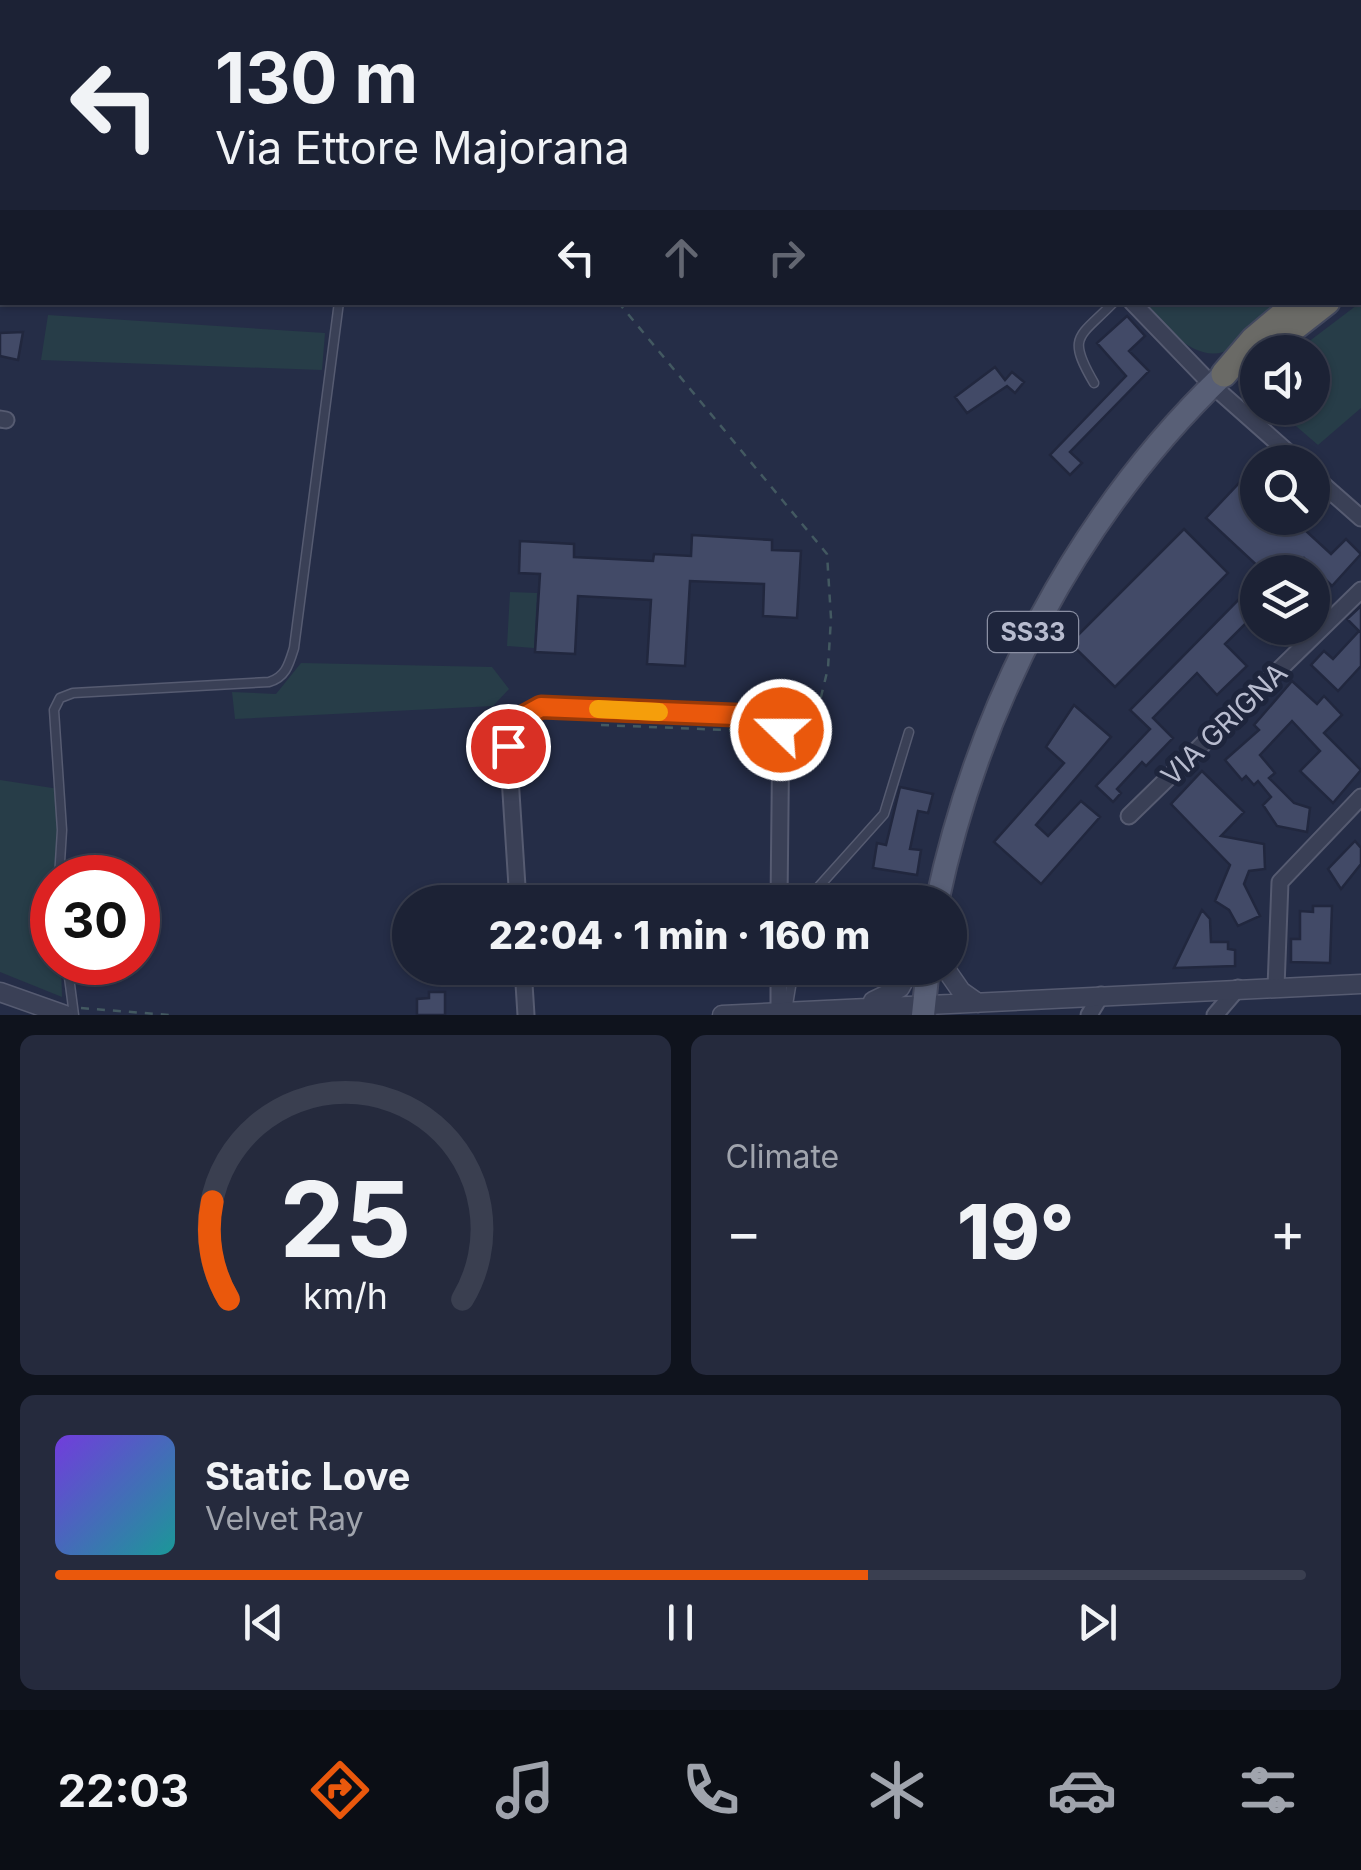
<!DOCTYPE html>
<html lang="en">
<head>
<meta charset="utf-8">
<style>
	body { margin:0; font-family:Inter,sans-serif; background:#252a3d; color:#f1f3f6; height:100vh; display:flex; flex-direction:column; font-size:38px; white-space:nowrap }
	* { box-sizing:border-box; margin:0 }
	p { font-size:32px; color:#a0a4ad }
	.icon { flex:none; width:55px; height:55px; fill:none; stroke:currentColor; stroke-width:2; stroke-linecap:round; stroke-linejoin:round }
	.map { position:relative; height:1015px; overflow:hidden }
	.drawer { display:flex; flex-direction:column; gap:20px; padding:20px; background:#0f131d; flex:1 }
	.drawer>* { flex:none }
	.hud { position:absolute; left:0px; top:0px; width:1362px; height:305px; box-shadow:0 2px 8px #0004,0 0 0 2px #3a3f50; background:#1c2235; color:#f1f3f6; overflow:hidden }
	.tools { position:absolute; left:1240px; top:335px; display:grid; gap:20px }
	.tools a { display:grid; place-items:center; width:90px; height:90px; border-radius:50%; background:#1c2235; box-shadow:0 2px 8px #0004,0 0 0 2px #3a3f50; font-size:50px }
	.speed { position:absolute; left:30px; top:855px; display:flex; gap:20px; font-size:50px; font-weight:700; text-align:center }
	.speed>* { display:grid; place-content:center; width:130px; height:130px; border-radius:50%; background:#1c2235; box-shadow:0 2px 8px #0004,0 0 0 2px #3a3f50; line-height:1 }
	.speed .limit { border:15px solid #d22; background:#fff; color:#111 }
	.pin { position:absolute; display:grid; place-items:center; width:85px; height:85px; color:#fff; margin:-42px; border:5px solid #fff; border-radius:50%; box-shadow:0 2px 10px #0007 }
	.me { position:absolute; width:110px; margin:-55px; rotate:292deg; stroke-linejoin:round; filter:drop-shadow(0 0 8px #0008) }
	.turn { display:flex; align-items:center; gap:35px; height:210px; padding:0 50px; font-size:45px }
	.turn .icon { width:130px; height:130px; stroke-width:2.5 }
	.turn b { display:block; font-size:70px; line-height:85px }
	.lanes { display:flex; align-items:center; height:95px; padding:0 50px; background:#0003; justify-content:center; gap:50px; direction:ltr }
	.lanes .off { opacity:.35 }
	.big { font-size:75px; font-weight:800; line-height:1.1 }
	.drawer .card { flex:1; display:flex; flex-direction:column; justify-content:center; gap:15px; min-width:0; padding:0 35px; border-radius:15px; background:#252a3d }
	.drawer .dial { align-items:center; gap:0 }
	.dial svg { height:260px; overflow:visible; fill:none; stroke:#3a3f50; stroke-width:7; stroke-linecap:round; text-anchor:middle }
	.dial text { fill:#f1f3f6; stroke:none }
	.song { display:flex; align-items:center; gap:30px }
	.cover { width:120px; height:120px; border-radius:15px; background:linear-gradient(135deg,hsl(260 70% 55%),hsl(180 70% 35%)) }
	.played { height:10px; border-radius:5px; background:linear-gradient(90deg,#ea580c 65%,#3a3f50 65%) }
	.keys { display:flex; justify-content:space-around; direction:ltr }
	.heat { display:flex; justify-content:space-between; align-items:center; font-size:55px; direction:ltr }
	.drawer .tiles { flex:1; display:grid; gap:20px; grid-template-columns:1fr 1fr }
	.card:last-child { grid-column:span 2 }
	.trip { position:absolute; left:392px; top:885px; width:575px; height:100px; border-radius:50px; background:#1c2235; box-shadow:0 2px 8px #0004,0 0 0 2px #3a3f50; font-weight:800; line-height:100px; text-align:center }
	.dock { display:flex; height:160px; justify-content:space-around; align-items:center; background:#0b0e15; color:#a0a4ad }
	.dock .icon { width:70px; height:70px }
	.dock .active { color:#ea580c }
	.dock b { font-size:45px; color:#f1f3f6 }
	.map>svg:first-child { display:block }
	.green { fill:#273d48 }
	.building { fill:#424a67; stroke:#21273e; stroke-width:2.5 }
	.lines { fill:none; stroke-linecap:round; stroke-linejoin:round }
	.service-casing { stroke:#565b71; stroke-width:11 }
	.minor-casing { stroke:#565b71; stroke-width:19 }
	.tertiary-casing { stroke:#565b71; stroke-width:21 }
	.primary-casing { stroke:#44495f; stroke-width:26 }
	.trunk-casing { stroke:#42485e; stroke-width:29 }
	.path { stroke:#435961; stroke-width:2.5; stroke-dasharray:8 8; stroke-linecap:butt }
	.service { stroke:#3a4056; stroke-width:8 }
	.minor { stroke:#3a4056; stroke-width:15 }
	.tertiary { stroke:#3a4056; stroke-width:18 }
	.primary { stroke:#585f76; stroke-width:22 }
	.trunk { stroke:#6a6a66; stroke-width:25 }
	.route-casing { stroke:#983908; stroke-width:25 }
	.route { stroke:#ea580c; stroke-width:18 }
	.slow { stroke:#f59e0b; stroke-width:18 }
	.labels { text-anchor:middle; stroke-width:10; stroke-linejoin:round; paint-order:stroke }
	.shield { fill:#1e253c; stroke:#8a8fa3; stroke-width:2.5 }
	.shield-label { font-size:25px; font-weight:bold; fill:#b8bccf }
	.street-label { font-size:28px; fill:#b8bccf; stroke:#1e253c }
</style>
</head>
<body>
<div class="map">
<svg width="1361" height="1015" viewBox="0 0 1361 1015">
	<rect width="100%" height="100%" fill="#252d47"/>
	<!-- green -->
	<path class="green" d="M1361 302V408L1318 445 1282 414 1273 421 1262 408H1312V352H1295Z
		M1140 303H1278C1261 315 1250 335 1233 347 1200 371 1161 323 1140 303Z
		M48 315 325 333 322 370 41 360Z
		M510 592 537 593 534 648 507 646Z
		M301 663 492 667 509 689 493 706 235 719 232 692 276 694Z
		M0 780 59 789 52 962 61 963 62 997 0 972Z"/>
	<!-- building -->
	<path class="building" d="M1127 316 1145 336 1129 351 1149 371 1070 452 1082 463 1070 475 1050 455 1126 376 1097 343Z
		M23 332 18 360 0 356V333Z
		M995 367 1005 380 1012 372 1024 382 1015 393 1007 386 967 413 955 397Z
		M1258 463V518H1292L1331 554 1346 539 1361 554 1332 586 1304 558 1291 572H1264L1206 518Z
		M1184 529 1228 573 1115 687 1070 643Z
		M692 535 772 540V550L801 551 797 618 763 616 764 584 690 581 685 666 647 664 651 600 578 596 575 654 535 652 540 574 519 573 520 541 574 544V557L653 561 654 554 691 556Z
		M1245 593 1258 605V629L1249 620 1225 644 1247 666 1217 695 1197 673 1153 718 1173 738 1146 766 1142 762 1117 789 1121 793 1113 802 1096 786 1150 729 1130 710Z
		M1361 606V666L1338 691 1311 665 1324 651 1333 659 1359 631 1347 619Z
		M1292 681 1317 704 1324 696 1342 715 1324 733 1361 770 1333 803 1300 771 1320 751 1292 721 1260 755 1275 773 1269 778 1294 803 1310 808 1307 832 1277 826 1263 805 1271 797 1258 781 1254 785 1246 776 1242 780 1225 760 1259 730 1254 725Z
		M1074 705 1111 737 1036 825 1048 836 1081 801 1100 817 1041 884 994 842 1064 763 1046 747Z
		M1202 771 1244 812 1221 836 1264 844 1265 869 1249 871 1244 884 1260 916 1238 926 1229 910 1215 901 1230 865 1171 804Z
		M900 787 933 794 928 813 918 811 910 849 921 850 917 875 873 868 877 843 886 845Z
		M1355 841 1361 848V864L1341 889 1328 869Z
		M1313 906H1332L1330 963 1291 962V939H1300V911L1313 912Z
		M1202 910 1210 919 1211 942H1228V949L1235 950V966L1174 968Z
		M429 992H445V1015H417V999L429 998Z"/>
	<g class="lines">
		<defs>
			<path id="service" d="M1094 383C1066 335 1079 338 1114 302
				M59 878 62 830 54 710 60 698 73 693 269 682C286 677 289 664 294 648L339 302
				M805 902 884 814 909 732
				M67 962 74 1015
				M787 1011 794 968"/>
			<path id="minor" d="M834 0 836 2
				M1132 302 1212 385 1299 462
				M0 419 6 420
				M1312 475 1361 518
				M1129 816 1361 590
				M518 902 508 746 521 718 541 707 781 717 779 902
				M523 968 526 1015
				M1276 987 1280 882 1361 797
				M779 1011V968
				M1089 1015 1101 995
				M1215 1015 1238 988"/>
			<path id="tertiary" d="M945 968 961 991 978 1003
				M0 992 65 1015
				M873 1001 900 988 911 968
				M722 1015 1361 984"/>
			<path id="primary" d="M937 902C979 704 1077 515 1224 374
				M923 1015 928 968"/>
			<path id="trunk" d="M1360 260 1361 259
				M1360 279 1361 278
				M1286 334 1327 302
				M1224 374 1254 339 1298 302"/>
		</defs>
		<!-- service casing -->
		<use href="#service" class="service-casing"/>
		<!-- minor casing -->
		<use href="#minor" class="minor-casing"/>
		<!-- tertiary casing -->
		<use href="#tertiary" class="tertiary-casing"/>
		<!-- primary casing -->
		<use href="#primary" class="primary-casing"/>
		<!-- trunk casing -->
		<use href="#trunk" class="trunk-casing"/>
		<!-- path -->
		<path class="path" d="M1240 0 1242 2
			M1360 15H1361
			M618 302 827 554 831 618 828 668 819 705 797 715
			M601 725 752 731
			M81 1008 169 1015"/>
		<!-- service -->
		<use href="#service" class="service"/>
		<!-- minor -->
		<use href="#minor" class="minor"/>
		<!-- tertiary -->
		<use href="#tertiary" class="tertiary"/>
		<!-- primary -->
		<use href="#primary" class="primary"/>
		<!-- trunk -->
		<use href="#trunk" class="trunk"/>
	</g>
	<g class="lines">
		<defs>
			<path id="route" d="M508 746 521 718 541 707 781 717V730"/>
		</defs>
		<!-- route casing -->
		<use href="#route" class="route-casing"/>
		<!-- route -->
		<use href="#route" class="route"/>
		<!-- slow -->
		<path class="slow" d="M598 709 659 712"/>
	</g>
	<g class="labels">
		<!-- shield labels -->
		<rect class="shield" x="988" y="612" width="90" height="40" rx="8"/>
		<g class="shield-label">
			<text x="1033" y="641">SS33</text>
		</g>
		<!-- street labels -->
		<g class="street-label">
			<text transform="translate(1224 724) rotate(-44)" y="10">VIA GRIGNA</text>
		</g>
	</g>
</svg>
<div class="tools">
<a><svg class="icon" aria-label="sound" viewBox="0 0 24 24"><path d="M4 9h4l5-4v14l-5-4H4zM17 9q2 3 0 6"/></svg></a>
<a><svg class="icon" aria-label="search" viewBox="0 0 24 24"><circle cx="10" cy="10" r="6"/><path d="M15 15l6 6"/></svg></a>
<a><svg class="icon" aria-label="layers" viewBox="0 0 24 24"><path d="M12 4l9 5-9 5-9-5zM3 14l9 5 9-5"/></svg></a>
</div>
<div class="speed"><div class="limit">30</div></div>
<div class="pin" style="left:508px;top:746px;background:#d93025"><svg class="icon" aria-label="arrive" viewBox="0 0 24 24"><path d="M6 21V4h12l-3 4 3 4H6"/></svg></div>
<svg class="me" style="left:781px;top:730px" viewBox="-20 -20 40 40"><circle r="17" fill="#ea580c" stroke="#fff" stroke-width="3"/><path d="M0-11L8 9 0 5-8 9z" fill="#fff"/></svg>
<div class="trip">22:04 · 1 min · 160 m</div>
<div class="hud">
<div class="turn"><svg class="icon" aria-label="left" viewBox="0 0 24 24"><path d="M17 20v-9H6M10 6l-5 5 5 5"/></svg><div><b>130 m</b>Via Ettore Majorana</div></div>
<div class="lanes"><svg class="icon" aria-label="left" viewBox="0 0 24 24"><path d="M17 20v-9H6M10 6l-5 5 5 5"/></svg><svg class="icon off" aria-label="ahead" viewBox="0 0 24 24"><path d="M12 20V5M6 11l6-6 6 6"/></svg><svg class="icon off" aria-label="right" viewBox="0 0 24 24"><path d="M7 20v-9h11M14 6l5 5-5 5"/></svg></div>
</div>
</div>
<section class="drawer">
<div class="tiles">
<div class="card dial"><svg viewBox="0 0 100 80">
<path d="M14 69A42 42 0 1 1 86 69"/>
<path d="M14 69A42 42 0 0 1 9 39" stroke="#ea580c"/>
<text x="50" y="56" font-size="32" font-weight="700">25</text>
<text x="50" y="72" font-size="11">km/h</text>
</svg></div>
<div class="card"><p>Climate</p>
<div class="heat"><a>−</a><b class="big">19°</b><a>+</a></div>
</div>
<div class="card">
<div class="song"><i class="cover"></i><div><b>Static Love</b><p>Velvet Ray</p></div></div>
<div class="played"></div>
<div class="keys"><svg class="icon" aria-label="previous" viewBox="0 0 24 24"><path d="M18 5L8 12l10 7zM5 5v14"/></svg><svg class="icon" aria-label="pause" viewBox="0 0 24 24"><path d="M8 5v14M16 5v14"/></svg><svg class="icon" aria-label="next" viewBox="0 0 24 24"><path d="M6 5l10 7-10 7zM19 5v14"/></svg></div>
</div>
</div>
</section>
<nav class="dock">
<b>22:03</b>
<svg class="icon active" aria-label="directions" viewBox="0 0 24 24"><path d="M12 3l9 9-9 9-9-9zM9 14v-3h6M13 9l2 2-2 2"/></svg>
<svg class="icon" aria-label="music" viewBox="0 0 24 24"><path d="M9 18V5l10-2v13"/><circle cx="6" cy="18" r="3"/><circle cx="16" cy="16" r="3"/></svg>
<svg class="icon" aria-label="phone" viewBox="0 0 24 24"><path d="M5 4h4l2 5-3 2q2 4 5 5l2-3 5 2v4C11 20 4 13 5 4z"/></svg>
<svg class="icon" aria-label="climate" viewBox="0 0 24 24"><path d="M12 3v18M4 7l16 10M4 17L20 7"/></svg>
<svg class="icon" aria-label="car" viewBox="0 0 24 24"><path d="M5 17H2v-5l4-1 3-4h7l3 4 3 1v5h-3M9 17h6M6 11h13"/><circle cx="7" cy="17" r="2"/><circle cx="17" cy="17" r="2"/></svg>
<svg class="icon" aria-label="filters" viewBox="0 0 24 24"><path d="M4 7h16M4 17h16"/><circle cx="9" cy="7" r="2"/><circle cx="15" cy="17" r="2"/></svg>
</nav>
</body>
</html>
